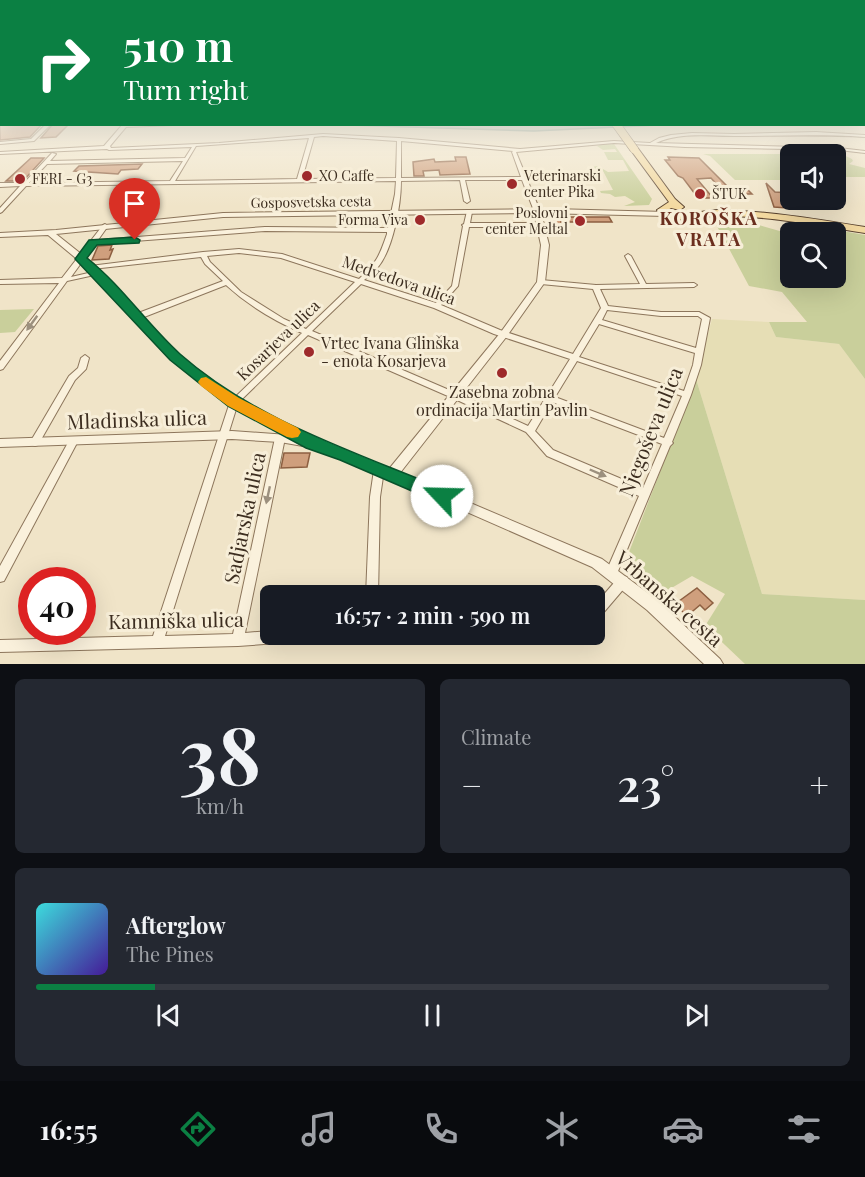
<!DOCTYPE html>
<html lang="en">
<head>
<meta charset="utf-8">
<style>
	body { margin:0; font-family:"Playfair Display",serif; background:#242831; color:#f1f3f6; height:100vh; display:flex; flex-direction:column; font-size:22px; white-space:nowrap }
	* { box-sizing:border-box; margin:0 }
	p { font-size:20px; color:#9ea1a6 }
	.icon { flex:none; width:33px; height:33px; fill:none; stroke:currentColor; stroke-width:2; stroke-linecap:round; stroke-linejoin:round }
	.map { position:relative; height:664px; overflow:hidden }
	.details { display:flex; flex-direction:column; gap:15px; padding:15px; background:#0d0f14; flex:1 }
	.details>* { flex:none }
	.banner { position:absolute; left:0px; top:0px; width:866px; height:126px; box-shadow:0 6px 24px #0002; background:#0b8043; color:#fff; overflow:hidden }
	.fabs { position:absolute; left:780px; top:144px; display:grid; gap:12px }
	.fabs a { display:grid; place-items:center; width:66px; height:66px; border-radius:9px; background:#171b24; box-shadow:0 6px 24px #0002; font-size:30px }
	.speed { position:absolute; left:18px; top:567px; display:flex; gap:12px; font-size:30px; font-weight:700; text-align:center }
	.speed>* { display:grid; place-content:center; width:78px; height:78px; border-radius:50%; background:#171b24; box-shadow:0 6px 24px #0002; line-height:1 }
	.speed .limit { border:9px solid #d22; background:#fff; color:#111 }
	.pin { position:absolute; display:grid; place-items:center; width:51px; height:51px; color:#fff; margin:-62px -26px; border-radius:50% 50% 50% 0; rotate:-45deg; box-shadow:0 0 6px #0007 }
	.pin .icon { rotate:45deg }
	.me { position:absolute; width:66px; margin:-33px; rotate:294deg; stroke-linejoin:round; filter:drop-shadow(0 0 4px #0008) }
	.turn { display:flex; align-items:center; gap:21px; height:126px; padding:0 24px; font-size:27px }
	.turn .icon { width:78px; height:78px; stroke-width:2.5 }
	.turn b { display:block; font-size:42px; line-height:51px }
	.big { font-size:45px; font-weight:600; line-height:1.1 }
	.details .widget { flex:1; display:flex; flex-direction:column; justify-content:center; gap:9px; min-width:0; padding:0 21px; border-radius:9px; background:#242831 }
	.details .dial { align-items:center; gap:0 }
	.dial b { font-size:78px; line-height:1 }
	.song { display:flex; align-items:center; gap:18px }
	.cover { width:72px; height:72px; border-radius:9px; background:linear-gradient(135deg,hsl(180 70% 55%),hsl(260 70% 35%)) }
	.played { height:6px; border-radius:3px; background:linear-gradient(90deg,#0b8043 15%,#363941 15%) }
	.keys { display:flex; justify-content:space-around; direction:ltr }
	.heat { display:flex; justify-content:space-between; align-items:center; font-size:33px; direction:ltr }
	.details .tiles { flex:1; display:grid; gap:15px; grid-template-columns:1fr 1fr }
	.widget:last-child { grid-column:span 2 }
	.trip { position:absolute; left:260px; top:585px; width:345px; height:60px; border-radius:9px; background:#171b24; box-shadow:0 6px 24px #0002; font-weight:600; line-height:60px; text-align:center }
	.tab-bar { display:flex; height:96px; justify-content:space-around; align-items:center; background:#090b0e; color:#9ea1a6 }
	.tab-bar .icon { width:42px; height:42px }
	.tab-bar .selected { color:#0b8043 }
	.tab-bar b { font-size:27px; color:#f1f3f6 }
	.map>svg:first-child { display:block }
	.farmland { fill:#e6deb5 }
	.green { fill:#c9cf9b }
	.water { fill:#a9c4bc; stroke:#6f938a; stroke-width:1.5 }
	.building { fill:#cf9f7d; stroke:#8d5f41; stroke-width:1.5 }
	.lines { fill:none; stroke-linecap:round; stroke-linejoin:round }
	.minor-casing { stroke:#8d765c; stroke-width:2 }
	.tertiary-casing { stroke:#8d765c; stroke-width:2 }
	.primary-casing { stroke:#5b4430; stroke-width:2 }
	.minor { fill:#faf1dc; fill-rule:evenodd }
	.tertiary { fill:#faf1dc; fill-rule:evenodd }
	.primary { fill:#f3d9a0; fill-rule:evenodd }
	.primary-bridge-casing { stroke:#5b4430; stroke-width:9; stroke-linecap:butt }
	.primary-bridge { stroke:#f3d9a0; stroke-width:8 }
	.oneway { fill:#9c907e }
	.route { fill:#0b8043; stroke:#07532c; stroke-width:1.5 }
	.slow { fill:#f59e0b }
	.poi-dot { fill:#9e2a2b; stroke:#f7eed8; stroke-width:2 }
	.labels { text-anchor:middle; stroke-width:6; stroke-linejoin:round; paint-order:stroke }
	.far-poi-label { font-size:14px; fill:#3d2e20; stroke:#f7eed8; text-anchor:start }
	.far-street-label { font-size:14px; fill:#3d2e20; stroke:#f7eed8 }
	.street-label { font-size:16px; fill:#3d2e20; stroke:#f7eed8 }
	.poi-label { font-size:16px; fill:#3d2e20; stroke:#f7eed8; text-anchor:start }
	.far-district-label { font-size:18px; font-weight:bold; letter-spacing:1.5px; fill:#6b2e1e; stroke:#f7eed8 }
	.near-street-label { font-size:20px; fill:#3d2e20; stroke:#f7eed8 }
</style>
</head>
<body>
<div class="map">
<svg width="865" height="664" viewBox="0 0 865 664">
	<rect width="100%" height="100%" fill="#f0e4c8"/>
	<!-- farmland -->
	<path class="farmland" d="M712 319 769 322 776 337 839 344 865 379V600L762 594 696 379Z"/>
	<!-- green -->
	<path class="green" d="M603 144H614L652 199 649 205 624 206 635 202 625 196 615 197 610 194 601 193 600 191 613 190 602 169 586 168 598 166 608 172 629 171 623 160H608L604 152H617L615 149 603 150 597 146Z
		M789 148 833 150 852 159 853 161 849 164 865 168V177H836V154H796Z
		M703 154H787L790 157V180H735L710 156Z
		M712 217 741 220 790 234V278H836V232H807L825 228 865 235V379L839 344 776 337 769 322H807L782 292 749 286Z
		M34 309 15 332 0 333V310Z
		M696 379 762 594 865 600V664H745L705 626 725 594 692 576 663 593 624 565Z"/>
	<!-- water -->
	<path class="water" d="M348 125H659L534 131Z"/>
	<!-- building -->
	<path class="building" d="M0 124H42L30 137 0 140Z
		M53 124H69L56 137 41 138Z
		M455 157H466L470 174 440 175 439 170 423 171 424 176H414L413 162 434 159 435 162 456 161Z
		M668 157 699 158 728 187H745L752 194H733L736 197H728L711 178 697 179 713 198H698L683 178 678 176 665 160H670Z
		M31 158H44L23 181H6Z
		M142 164 138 169 121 170 118 174 74 171 79 166Z
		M766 183 775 192 790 193V199H783L787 208 774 207Z
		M558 217H609L612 222H561L562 225H551L549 219H559Z
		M112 245 110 250 113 249 109 259 92 260 98 246Z
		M284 453H310L307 467 281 468Z
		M697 588 713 603 705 610 700 605 687 616 675 604Z"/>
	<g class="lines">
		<defs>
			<path id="minor" d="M0 114H2V116H0Z
				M46 124H51L34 141 0 144V142L31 139Z
				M123 124H196L126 127 110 146 111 148 219 143 323 134 399 138 520 149 614 141 650 143 659 138 671 135 692 133 734 134 816 132 865 135V137C821 134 778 136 734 136 708 136 680 132 656 143L839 148 865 151V153L839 150 685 147 614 143 516 152 540 211 537 213 534 211 522 180H465L470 201 467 203 464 201 460 180 401 181C401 205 393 249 378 267 374 272 369 276 364 280L436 303 452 286 463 226 462 225 464 224 467 211H471L472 212 470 223H533L536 225 533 227H469L458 286 441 305 500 330 573 354 601 308 593 289 541 284 538 282 541 280 596 285 640 284 625 256 628 254 631 256 646 284 694 283 697 285 694 287 600 289 608 306 661 312H699L710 318 701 365 691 395 672 442 673 443 670 446 616 576 612 577 608 576 606 572 639 496 547 456 526 432 457 400 308 335 238 403 165 636 233 634 275 438 277 436 280 435 283 436 285 438 245 633 270 631V634H323L321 638 317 640 238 646 0 652V640L153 636 230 402 302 333C274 321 248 305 226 285L139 319H133L132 317 133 315 223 281 205 264 201 257 92 269 90 268 89 267 90 266 203 252 239 249 282 254 359 279C377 262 379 257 387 234V232L265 231 95 244 71 277 97 271 99 272 100 273 99 274 67 281 3 369 0 370V361L59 283 0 284V280L62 278 103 225 105 224 108 226 98 240 265 227 388 228 395 194 396 181 26 186 2 212 0 213V208L20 186 0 187V183H24L52 153 56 154 50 161 185 158 192 147 109 150 107 149 0 154V152L104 146ZM323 136 397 141 396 178 302 179 314 137ZM309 138 297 179 175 181 196 146ZM401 141 513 151 512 152 521 177 401 178ZM183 161 170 181 29 183 47 164ZM239 253 281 258 355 282 306 329 284 319 241 292 210 262 207 256ZM361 284 434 308 494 334 570 359 528 426 463 396 312 331ZM607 310 661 316H698L702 319 696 348 602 320ZM599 324 695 353 693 365 684 391 579 357ZM577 361 682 396 664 438 555 397ZM552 402 662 444 643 488 553 450 535 431Z
				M85 355 89 358 86 369 75 380 38 445 35 446 32 445 30 442 32 439 69 376 78 368 81 358Z
				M73 437 76 439 78 441 4 581 0 582V566L70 439Z
				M379 466 382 467 384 470 380 497 378 596H366L370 497 374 470 376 467Z
				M623 576 627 577 629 581 627 585 598 619 594 621V606L619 577Z"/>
			<path id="tertiary" d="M552 209 666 212 669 214 666 216 541 213 549 245 545 282 507 336 400 473 602 559 657 600 720 659 723 664H704L647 610 592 567 394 480 306 445 303 446 280 442 232 439 0 447V439L232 431 288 435 230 405 172 359 89 269 48 235 0 237V233L56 230 223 213ZM534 213 541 245 537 282 501 332 389 469 316 440 238 399 178 355 95 265 56 234 223 217Z"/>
			<path id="primary" d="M631 147H637L675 199 684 207 680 210 671 208 668 210C682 219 702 210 718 210 767 211 816 219 865 227V233C815 225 765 215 714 216 695 216 672 227 657 210L669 202 630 149Z"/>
		</defs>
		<!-- minor casing -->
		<use href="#minor" class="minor-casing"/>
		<!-- tertiary casing -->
		<use href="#tertiary" class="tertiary-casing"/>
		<!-- primary casing -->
		<use href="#primary" class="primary-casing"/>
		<!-- minor -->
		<use href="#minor" class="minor"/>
		<!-- tertiary -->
		<use href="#tertiary" class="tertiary"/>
		<!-- primary -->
		<use href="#primary" class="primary"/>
		<defs>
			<path id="primary-bridge" d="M616 124 634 149"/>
		</defs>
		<!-- primary-bridge casing -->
		<use href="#primary-bridge" class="primary-bridge-casing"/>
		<!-- primary-bridge -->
		<use href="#primary-bridge" class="primary-bridge"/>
	</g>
	<!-- one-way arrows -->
	<defs><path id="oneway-solid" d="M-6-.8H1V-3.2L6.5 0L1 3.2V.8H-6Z" transform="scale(1.5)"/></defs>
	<g class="oneway">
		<use href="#oneway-solid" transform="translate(32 323) rotate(126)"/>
		<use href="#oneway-solid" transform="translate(598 473) rotate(23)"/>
		<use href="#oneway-solid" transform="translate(268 495) rotate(102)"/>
	</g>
	<!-- sky -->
	<linearGradient id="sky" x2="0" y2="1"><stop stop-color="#8fbad6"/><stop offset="0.55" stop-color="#f8f3e6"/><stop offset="1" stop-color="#f8f3e6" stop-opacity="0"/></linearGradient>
	<rect width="865" height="207" fill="url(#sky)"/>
	<!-- route -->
	<path class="route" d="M135 237 140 240 139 243 97 245 87 258C122 286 147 324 180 354 256 421 356 452 448 491L451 496 448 501 442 504 435 501 340 460 306 448 228 406 170 360 75 259 89 240Z"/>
	<!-- slow -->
	<path class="slow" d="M206 377 239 398 298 428 301 432 298 437 292 438 287 437 228 406 201 386 198 382 201 378Z"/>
	<!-- markers -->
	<g class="poi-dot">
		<circle cx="307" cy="176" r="6"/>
		<circle cx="20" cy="179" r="6"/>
		<circle cx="512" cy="184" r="6"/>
		<circle cx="700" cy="194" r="6"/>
		<circle cx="420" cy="220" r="6"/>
		<circle cx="580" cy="221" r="6"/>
		<circle cx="309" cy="352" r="6"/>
		<circle cx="502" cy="373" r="6"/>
	</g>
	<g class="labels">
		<!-- far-poi labels -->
		<g class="far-poi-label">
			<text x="319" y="181">XO Caffe</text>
			<text x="524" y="181">Veterinarski<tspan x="524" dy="16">center Pika</tspan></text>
			<text x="32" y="184">FERI - G3</text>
			<text x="712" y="199">ŠTUK</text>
			<text x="568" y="218" text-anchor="end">Poslovni<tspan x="568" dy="16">center Meltal</tspan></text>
			<text x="408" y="225" text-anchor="end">Forma Viva</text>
		</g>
		<!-- far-street labels -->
		<g class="far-street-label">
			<text transform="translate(311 202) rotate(-1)" y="5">Gosposvetska cesta</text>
		</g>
		<!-- street labels -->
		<g class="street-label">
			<text transform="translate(399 280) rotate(19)" y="6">Medvedova ulica</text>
			<text transform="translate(278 340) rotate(-44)" y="6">Kosarjeva ulica</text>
		</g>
		<!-- poi labels -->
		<g class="poi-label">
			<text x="321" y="349">Vrtec Ivana Glinška<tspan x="321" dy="18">- enota Kosarjeva</tspan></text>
			<text x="502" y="398" text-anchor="middle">Zasebna zobna<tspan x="502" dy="18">ordinacija Martin Pavlin</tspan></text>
		</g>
		<!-- far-district labels -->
		<g class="far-district-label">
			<text x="709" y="225">KOROŠKA<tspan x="709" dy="21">VRATA</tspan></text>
		</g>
		<!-- near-street labels -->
		<g class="near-street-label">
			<text transform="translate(137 420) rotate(-2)" y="7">Mladinska ulica</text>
			<text transform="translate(651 432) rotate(-68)" y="7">Njegoševa ulica</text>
			<text transform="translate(245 518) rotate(-78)" y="7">Sadjarska ulica</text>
			<text transform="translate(669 599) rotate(41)" y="7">Vrbanska cesta</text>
			<text transform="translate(176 621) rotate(-1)" y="7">Kamniška ulica</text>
		</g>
	</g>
</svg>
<div class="fabs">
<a><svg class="icon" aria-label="sound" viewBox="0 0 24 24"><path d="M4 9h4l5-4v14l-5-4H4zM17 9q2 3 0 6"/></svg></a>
<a><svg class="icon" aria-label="search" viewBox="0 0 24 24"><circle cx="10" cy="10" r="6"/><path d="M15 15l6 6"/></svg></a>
</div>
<div class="speed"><div class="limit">40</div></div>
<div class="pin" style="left:135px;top:240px;background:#d93025"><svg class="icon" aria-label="arrive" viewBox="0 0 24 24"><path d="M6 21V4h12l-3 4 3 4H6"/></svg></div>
<svg class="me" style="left:442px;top:496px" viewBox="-20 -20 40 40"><circle r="19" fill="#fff"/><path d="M0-13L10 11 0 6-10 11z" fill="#0b8043"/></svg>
<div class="trip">16:57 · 2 min · 590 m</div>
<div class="banner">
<div class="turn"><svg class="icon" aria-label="right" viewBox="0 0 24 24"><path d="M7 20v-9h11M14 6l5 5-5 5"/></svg><div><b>510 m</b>Turn right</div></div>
</div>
</div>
<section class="details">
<div class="tiles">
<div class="widget dial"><b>38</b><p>km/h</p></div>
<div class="widget"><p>Climate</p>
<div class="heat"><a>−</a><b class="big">23°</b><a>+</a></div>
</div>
<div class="widget">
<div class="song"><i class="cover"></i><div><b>Afterglow</b><p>The Pines</p></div></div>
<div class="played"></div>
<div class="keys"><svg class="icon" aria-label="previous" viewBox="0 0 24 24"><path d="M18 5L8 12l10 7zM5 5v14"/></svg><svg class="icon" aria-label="pause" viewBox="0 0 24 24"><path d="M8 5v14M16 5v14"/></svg><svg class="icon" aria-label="next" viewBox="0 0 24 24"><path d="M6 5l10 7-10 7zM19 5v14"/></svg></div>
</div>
</div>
</section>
<nav class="tab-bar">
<b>16:55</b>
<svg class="icon selected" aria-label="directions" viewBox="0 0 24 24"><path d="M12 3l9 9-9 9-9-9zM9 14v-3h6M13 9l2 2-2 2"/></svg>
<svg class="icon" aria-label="music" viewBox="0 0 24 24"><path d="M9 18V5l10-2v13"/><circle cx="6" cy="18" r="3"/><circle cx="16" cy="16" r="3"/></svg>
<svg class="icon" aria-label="phone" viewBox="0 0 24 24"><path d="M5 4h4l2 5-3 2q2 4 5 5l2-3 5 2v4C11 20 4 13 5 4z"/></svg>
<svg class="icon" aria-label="climate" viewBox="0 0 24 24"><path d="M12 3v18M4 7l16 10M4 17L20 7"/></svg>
<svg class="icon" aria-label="car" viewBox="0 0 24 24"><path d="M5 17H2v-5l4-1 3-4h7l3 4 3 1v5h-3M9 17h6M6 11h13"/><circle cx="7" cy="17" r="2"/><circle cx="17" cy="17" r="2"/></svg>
<svg class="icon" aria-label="filters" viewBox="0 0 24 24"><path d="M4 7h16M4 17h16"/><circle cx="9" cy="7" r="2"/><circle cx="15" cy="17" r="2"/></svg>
</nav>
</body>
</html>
